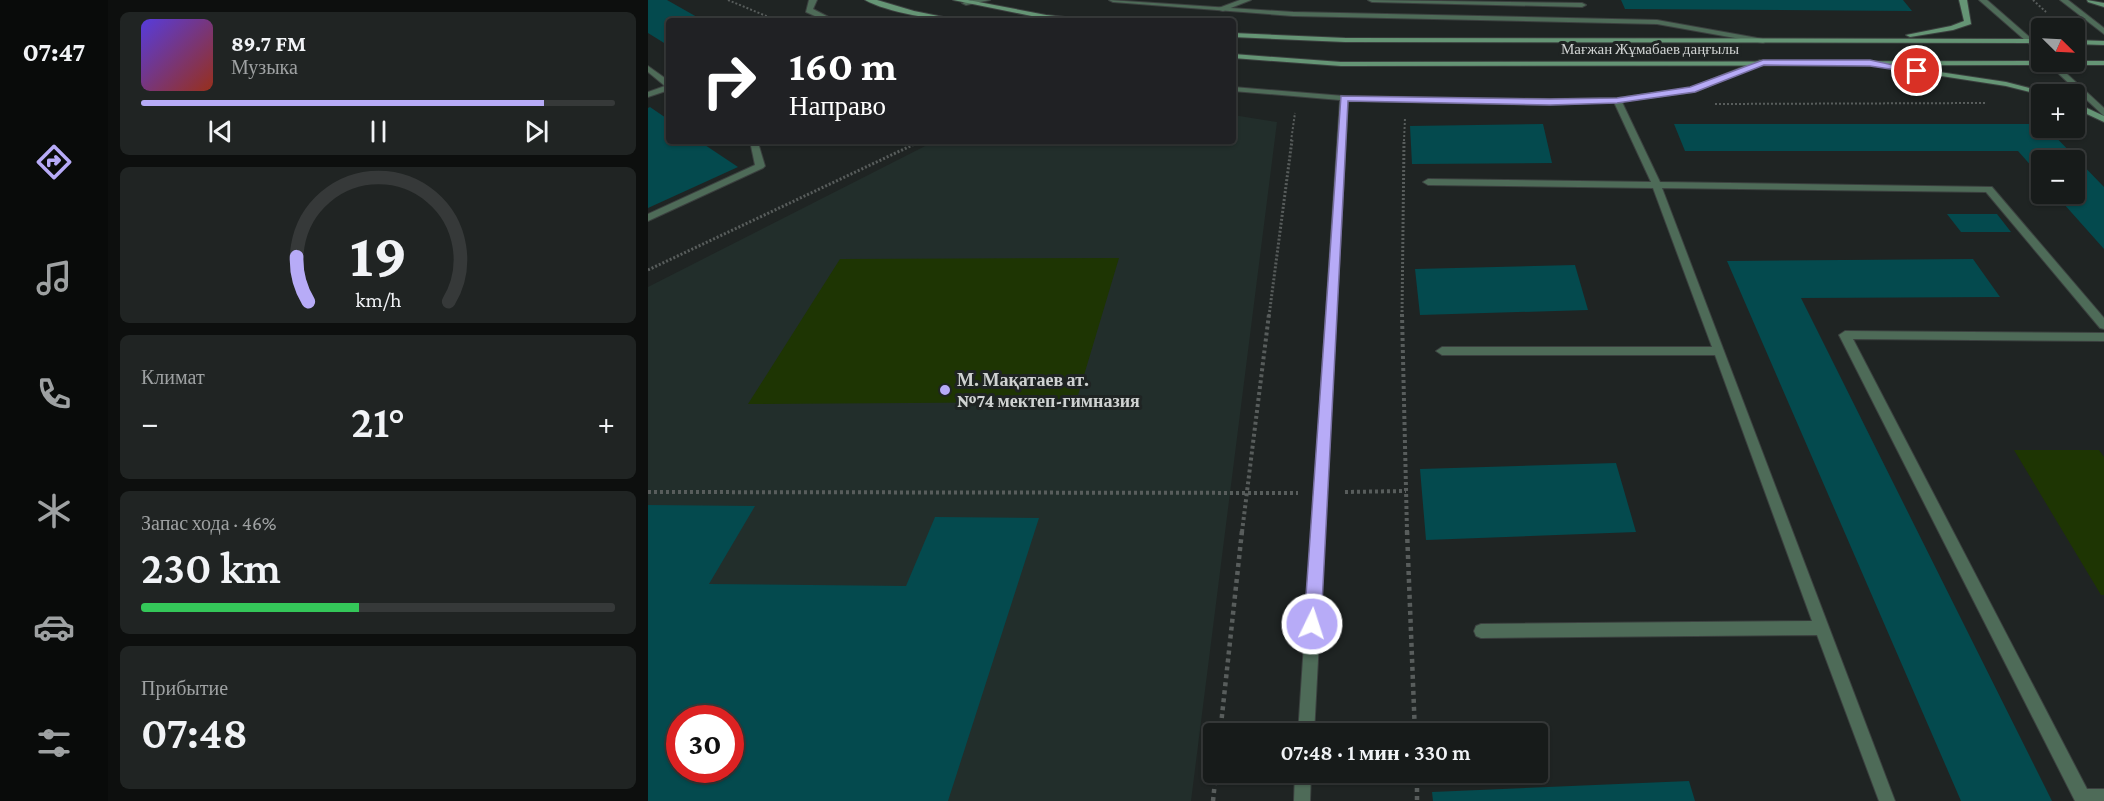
<!DOCTYPE html>
<html lang="ru">
<head>
<meta charset="utf-8">
<style>
	body { margin:0; font-family:"Crimson Pro",serif; background:#202423; color:#f1f3f6; height:100vh; display:flex; flex-direction:column; font-size:22px; white-space:nowrap }
	* { box-sizing:border-box; margin:0 }
	p { font-size:20px; color:#9ea1a2 }
	.icon { flex:none; width:33px; height:33px; fill:none; stroke:currentColor; stroke-width:2; stroke-linecap:round; stroke-linejoin:round }
	.map { position:relative; flex:1; overflow:hidden }
	.details { display:flex; flex-direction:column; gap:12px; padding:12px; background:#0d0f0e; width:540px }
	.details>* { flex:none }
	.hud { position:absolute; left:18px; top:18px; width:570px; height:126px; border-radius:6px; box-shadow:0 2px 4px #0004,0 0 0 2px #363939; background:#202124; color:#fff; overflow:hidden }
	.needle { width:39px; rotate:114deg }
	.buttons { position:absolute; left:1383px; top:18px; display:grid; gap:12px }
	.buttons a { display:grid; place-items:center; width:54px; height:54px; border-radius:6px; background:#171b1a; box-shadow:0 2px 4px #0004,0 0 0 2px #363939; font-size:30px }
	.speed { position:absolute; left:18px; top:705px; display:flex; gap:12px; font-size:30px; font-weight:700; text-align:center }
	.speed>* { display:grid; place-content:center; width:78px; height:78px; border-radius:50%; background:#171b1a; box-shadow:0 2px 4px #0004,0 0 0 2px #363939; line-height:1 }
	.speed .limit { border:9px solid #d22; background:#fff; color:#111 }
	.pin { position:absolute; display:grid; place-items:center; width:51px; height:51px; color:#fff; margin:-26px; border:3px solid #fff; border-radius:50%; box-shadow:0 2px 6px #0007 }
	.me { position:absolute; width:66px; margin:-33px; rotate:4deg; stroke-linejoin:round; filter:drop-shadow(0 0 4px #0008) }
	.turn { display:flex; align-items:center; gap:21px; height:126px; padding:0 24px; font-size:27px }
	.turn .icon { width:78px; height:78px; stroke-width:2.5 }
	.turn b { display:block; font-size:42px; line-height:51px }
	.big { font-size:45px; font-weight:600; line-height:1.1 }
	.details .card { flex:1; display:flex; flex-direction:column; justify-content:center; gap:9px; min-width:0; padding:0 21px; border-radius:9px; background:#202423 }
	.details .dial { align-items:center; gap:0 }
	.dial svg { height:156px; overflow:visible; fill:none; stroke:#363939; stroke-width:7; stroke-linecap:round; text-anchor:middle }
	.dial text { fill:#f1f3f6; stroke:none }
	.song { display:flex; align-items:center; gap:18px }
	.cover { width:72px; height:72px; border-radius:9px; background:linear-gradient(135deg,hsl(250 70% 55%),hsl(10 70% 35%)) }
	.played { height:6px; border-radius:3px; background:linear-gradient(90deg,#b7abf7 85%,#363939 85%) }
	.keys { display:flex; justify-content:space-around; direction:ltr }
	.heat { display:flex; justify-content:space-between; align-items:center; font-size:33px; direction:ltr }
	.charge { height:9px; border-radius:4px; background:linear-gradient(90deg,#34c759 46%,#363939 0) }
	.trip { position:absolute; left:555px; top:723px; width:345px; height:60px; border-radius:6px; background:#171b1a; box-shadow:0 2px 4px #0004,0 0 0 2px #363939; font-weight:600; line-height:60px; text-align:center }
	main { display:flex; flex:1; min-height:0 }
	.tabs { display:flex; flex-direction:column; width:108px; justify-content:space-around; align-items:center; background:#090b0a; color:#9ea1a2 }
	.tabs .icon { width:42px; height:42px }
	.tabs .active { color:#b7abf7 }
	.tabs b { font-size:27px; color:#f1f3f6 }
	.map>svg:first-child { display:block }
	.built { fill:#222e2b; fill-rule:evenodd }
	.green { fill:#1e3503 }
	.building { fill:#044a4e; fill-rule:evenodd }
	.lines { fill:none; stroke-linecap:round; stroke-linejoin:round }
	.service-casing { stroke:#3b403f; stroke-width:2 }
	.minor-casing { stroke:#3b403f; stroke-width:2 }
	.tertiary-casing { stroke:#3b403f; stroke-width:2 }
	.secondary-casing { stroke:#3b403f; stroke-width:2 }
	.path-far3 { stroke:#585d5c; stroke-width:2; stroke-dasharray:2 2; stroke-linecap:butt }
	.path-far2 { stroke:#585d5c; stroke-width:3; stroke-dasharray:2 2; stroke-linecap:butt }
	.path-far1 { stroke:#585d5c; stroke-width:4; stroke-dasharray:3 3; stroke-linecap:butt }
	.path { stroke:#585d5c; stroke-width:4.5; stroke-dasharray:4 4; stroke-linecap:butt }
	.service { fill:#4e6b58; fill-rule:evenodd }
	.minor { fill:#4e6b58; fill-rule:evenodd }
	.tertiary { fill:#4e6b58; fill-rule:evenodd }
	.secondary { fill:#659575; fill-rule:evenodd }
	.route { fill:#b7abf7; stroke:#776fa1; stroke-width:1.5 }
	.poi-dot { fill:#b7abf7; stroke:#1f2423; stroke-width:2 }
	.labels { text-anchor:middle; stroke-width:6; stroke-linejoin:round; paint-order:stroke }
	.far-street-label { font-size:15px; fill:#cfd2d1; stroke:#1f2423 }
	.poi-label { font-size:18px; font-weight:bold; fill:#cfd2d1; stroke:#1f2423; text-anchor:start }
</style>
</head>
<body>
<main>
<nav class="tabs">
<b>07:47</b>
<svg class="icon active" aria-label="directions" viewBox="0 0 24 24"><path d="M12 3l9 9-9 9-9-9zM9 14v-3h6M13 9l2 2-2 2"/></svg>
<svg class="icon" aria-label="music" viewBox="0 0 24 24"><path d="M9 18V5l10-2v13"/><circle cx="6" cy="18" r="3"/><circle cx="16" cy="16" r="3"/></svg>
<svg class="icon" aria-label="phone" viewBox="0 0 24 24"><path d="M5 4h4l2 5-3 2q2 4 5 5l2-3 5 2v4C11 20 4 13 5 4z"/></svg>
<svg class="icon" aria-label="climate" viewBox="0 0 24 24"><path d="M12 3v18M4 7l16 10M4 17L20 7"/></svg>
<svg class="icon" aria-label="car" viewBox="0 0 24 24"><path d="M5 17H2v-5l4-1 3-4h7l3 4 3 1v5h-3M9 17h6M6 11h13"/><circle cx="7" cy="17" r="2"/><circle cx="17" cy="17" r="2"/></svg>
<svg class="icon" aria-label="filters" viewBox="0 0 24 24"><path d="M4 7h16M4 17h16"/><circle cx="9" cy="7" r="2"/><circle cx="15" cy="17" r="2"/></svg>
</nav>
<section class="details">
<div class="card">
<div class="song"><i class="cover"></i><div><b>89.7 FM</b><p>Музыка</p></div></div>
<div class="played"></div>
<div class="keys"><svg class="icon" aria-label="previous" viewBox="0 0 24 24"><path d="M18 5L8 12l10 7zM5 5v14"/></svg><svg class="icon" aria-label="pause" viewBox="0 0 24 24"><path d="M8 5v14M16 5v14"/></svg><svg class="icon" aria-label="next" viewBox="0 0 24 24"><path d="M6 5l10 7-10 7zM19 5v14"/></svg></div>
</div>
<div class="card dial"><svg viewBox="0 0 100 80">
<path d="M14 69A42 42 0 1 1 86 69"/>
<path d="M14 69A42 42 0 0 1 8 46" stroke="#b7abf7"/>
<text x="50" y="56" font-size="32" font-weight="700">19</text>
<text x="50" y="72" font-size="11">km/h</text>
</svg></div>
<div class="card"><p>Климат</p>
<div class="heat"><a>−</a><b class="big">21°</b><a>+</a></div>
</div>
<div class="card"><p>Запас хода · 46%</p><b class="big">230 km</b><div class="charge"></div></div>
<div class="card"><p>Прибытие</p><b class="big">07:48</b></div>
</section>
<div class="map">
<svg width="1456" height="801" viewBox="0 0 1456 801">
	<rect width="100%" height="100%" fill="#1f2423"/>
	<!-- built -->
	<path class="built" d="M585 115 629 122 543 801H0V287L287 141H585ZM32 718H82V770H32Z"/>
	<!-- green -->
	<path class="green" d="M471 258 428 402 100 404 192 259Z
		M1366 450H1451L1456 457V595H1453Z"/>
	<!-- building -->
	<path class="building" d="M0 0H19L56 21H21V46L0 33Z
		M973 0H1255L1264 11 977 9Z
		M2 107 21 120V141H51L90 167 0 208V108Z
		M895 124 904 163 764 164 762 126Z
		M1026 124H1394V128H1399L1456 187V249L1407 194H1426V160H1394V178L1370 151H1037Z
		M1299 214H1349L1363 232H1313Z
		M1325 259 1352 297 1153 298 1404 801H1313L1079 261Z
		M927 265 940 310 772 315 767 269Z
		M968 463 988 532 778 540 772 469Z
		M0 505 107 506 61 584 258 586 287 517 391 518 300 801H0ZM32 718H82V770H32Z
		M1041 781 1047 801H785L784 792Z"/>
	<g class="lines">
		<defs>
			<path id="service" d="M592 0H603L575 11 568 9Z
				M720 0 934 3 938 5 934 7 724 2Z
				M0 66 21 81V90L0 97V92L17 86 0 72Z
				M966 98 973 100 1012 182 1344 187 1456 318V329L1452 328 1338 192 1014 188 1247 801H1231L1169 635 833 638 828 636 826 631 828 626 833 624 1164 621 1067 355H794L788 351 794 347H1064L1005 188 780 185 775 182 780 179 1003 182 965 100Z
				M99 141H108L111 146 117 166 115 168 0 221V214L107 165 103 146Z
				M1197 331 1456 333V341L1205 339 1439 789H1456V801H1427L1191 335Z"/>
			<path id="minor" d="M161 0H169L165 9 188 21H178L158 12Z
				M324 0H342L318 5 314 3Z
				M461 0 645 12 1009 20 1115 39 1119 41 1115 43 1009 24 645 16 465 2Z
				M1112 60 1119 62 1047 92 969 102 902 105 700 101 666 734H650L692 100 585 91V87L696 96 902 99 969 98 1042 88Z
				M647 772H663L662 801H646Z"/>
			<path id="tertiary" d="M1331 0H1339L1394 48V55Z
				M1412 0H1420L1456 28V34Z
				M1398 62H1406L1456 108V116Z"/>
			<path id="secondary" d="M217 0H229L266 11 315 21C290 21 238 12 217 0Z
				M305 0H320L398 15 436 19 440 21 398 19Z
				M1311 0H1319L1323 24 1305 30 1262 37 1258 35 1303 26 1316 21Z
				M1439 0 1456 3V7L1440 2Z
				M585 33 697 38 1394 39V43L697 42 585 37Z
				M1426 40 1456 41V45L1426 44Z
				M585 54 693 62 1456 61V65L693 66 585 58Z
				M1258 67 1358 82 1405 94 1394 95 1358 86 1261 71H1258Z
				M1426 102 1456 116V122L1426 108Z"/>
		</defs>
		<!-- service casing -->
		<use href="#service" class="service-casing"/>
		<!-- minor casing -->
		<use href="#minor" class="minor-casing"/>
		<!-- tertiary casing -->
		<use href="#tertiary" class="tertiary-casing"/>
		<!-- secondary casing -->
		<use href="#secondary" class="secondary-casing"/>
		<!-- path-far3 -->
		<path class="path-far3" d="M80 0 130 21
			M1385 0 1398 12
			M1067 104 1338 103
			M643 141 647 113
			M756 141 757 118"/>
		<!-- path-far2 -->
		<path class="path-far2" d="M0 270 273 141
			M621 316 644 140
			M754 316 756 140"/>
		<!-- path-far1 -->
		<path class="path-far1" d="M754 314 759 532
			M0 492 650 493
			M697 492 758 491
			M594 532 621 314"/>
		<!-- path -->
		<path class="path" d="M759 531 767 734
			M572 734 594 531
			M769 772V801
			M565 801 568 772"/>
		<!-- service -->
		<use href="#service" class="service"/>
		<!-- minor -->
		<use href="#minor" class="minor"/>
		<!-- tertiary -->
		<use href="#tertiary" class="tertiary"/>
		<!-- secondary -->
		<use href="#secondary" class="secondary"/>
	</g>
	<!-- route -->
	<path class="route" d="M1115 60H1222L1273 71 1269 73 1222 66 1116 65 1047 92 969 103 902 105 700 101 673 624 670 629 664 632 658 629 656 624 693 96 902 99 969 98 1042 87Z"/>
	<!-- markers -->
	<circle class="poi-dot" cx="297" cy="390" r="6"/>
	<g class="labels">
		<!-- far-street labels -->
		<g class="far-street-label">
			<text x="1002" y="54">Мағжан Жұмабаев даңғылы</text>
		</g>
		<!-- poi labels -->
		<g class="poi-label">
			<text x="309" y="386">М. Мақатаев ат.<tspan x="309" dy="21">№74 мектеп-гимназия</tspan></text>
		</g>
	</g>
</svg>
<div class="buttons">
<a><svg class="needle" viewBox="-14 -14 28 28"><path d="M0-13l5 13h-10z" fill="#e53935"/><path d="M0 13l5-13h-10z" fill="#9ea1a2"/></svg></a>
<a>+</a>
<a>−</a>
</div>
<div class="speed"><div class="limit">30</div></div>
<div class="pin" style="left:1269px;top:71px;background:#d93025"><svg class="icon" aria-label="arrive" viewBox="0 0 24 24"><path d="M6 21V4h12l-3 4 3 4H6"/></svg></div>
<svg class="me" style="left:664px;top:624px" viewBox="-20 -20 40 40"><circle r="17" fill="#b7abf7" stroke="#fff" stroke-width="3"/><path d="M0-11L8 9 0 5-8 9z" fill="#fff"/></svg>
<div class="trip">07:48 · 1 мин · 330 m</div>
<div class="hud">
<div class="turn"><svg class="icon" aria-label="right" viewBox="0 0 24 24"><path d="M7 20v-9h11M14 6l5 5-5 5"/></svg><div><b>160 m</b>Направо</div></div>
</div>
</div>
</main>
</body>
</html>
